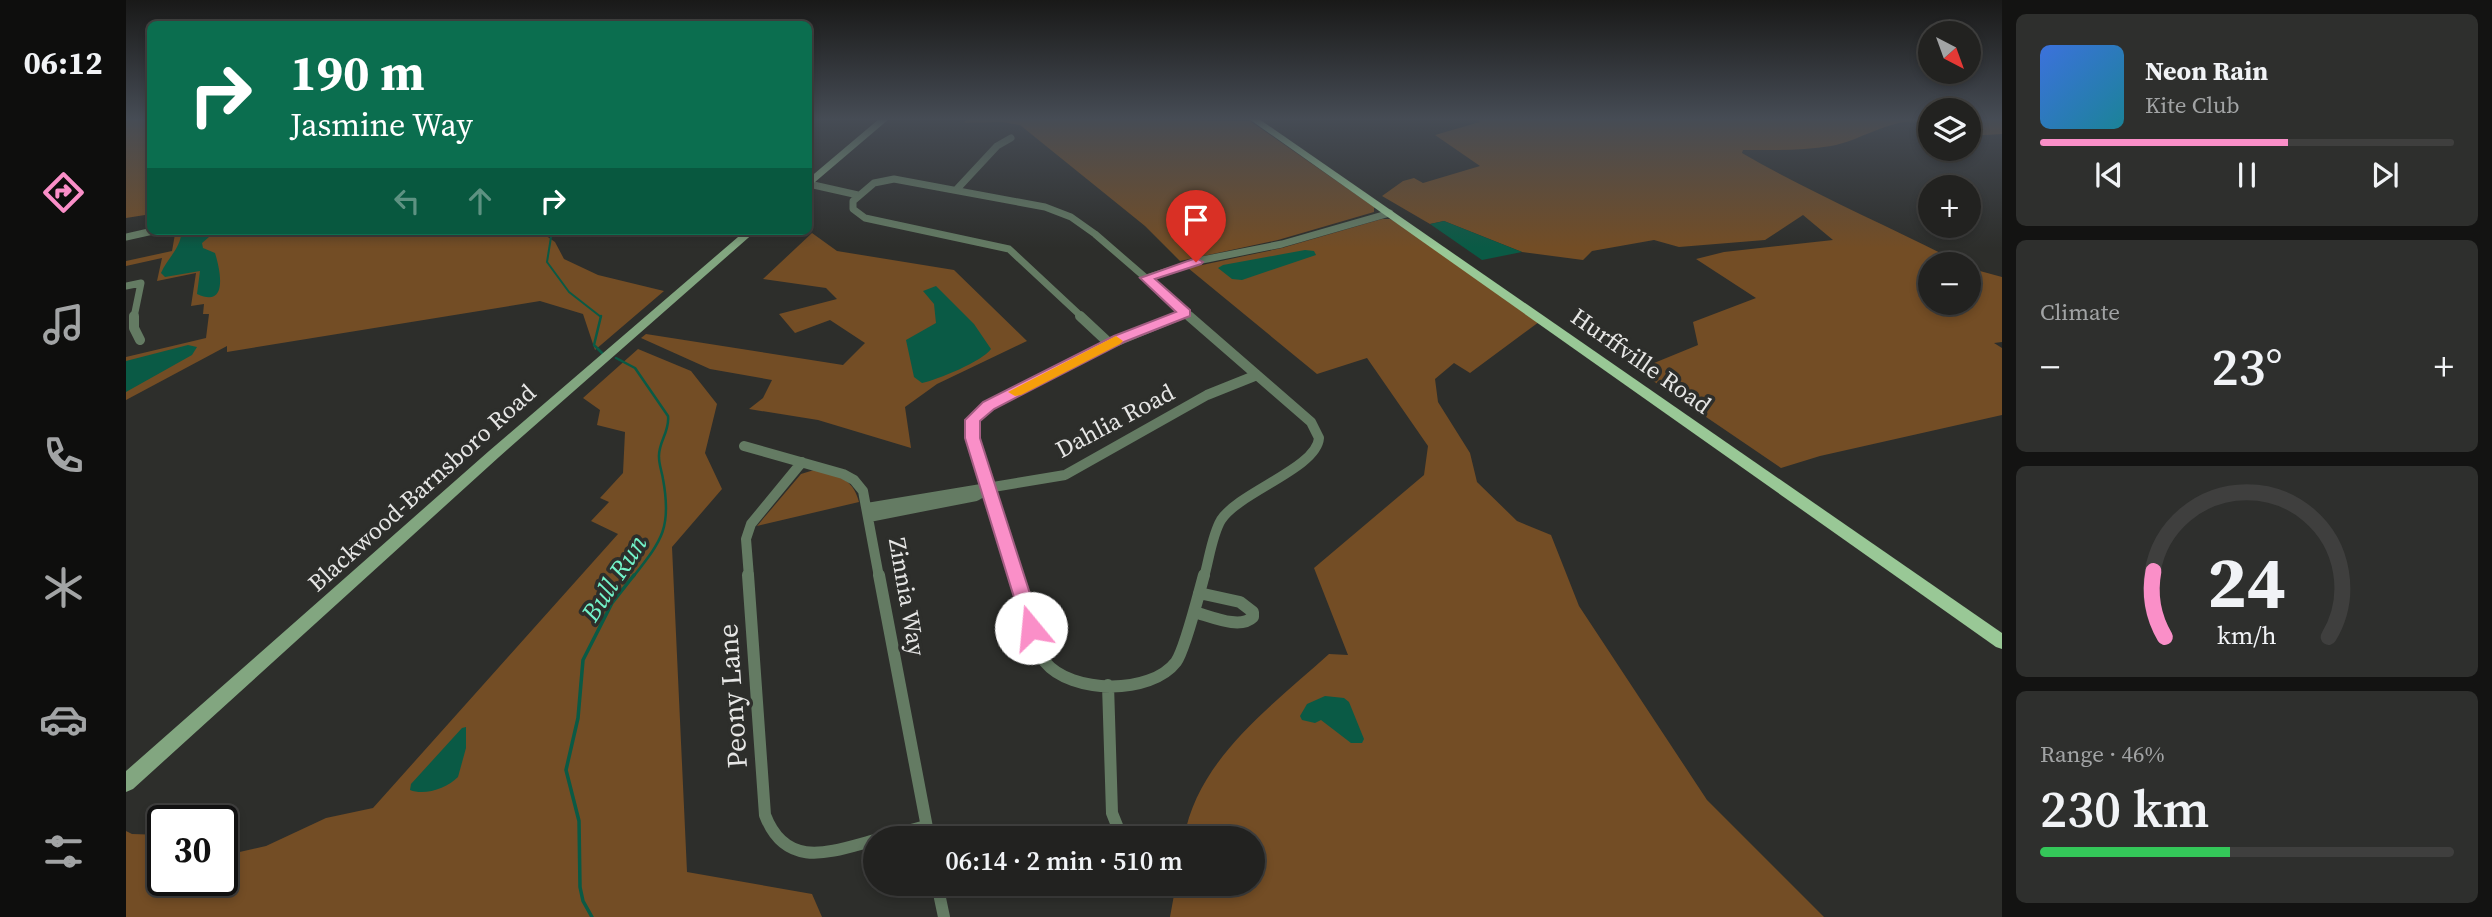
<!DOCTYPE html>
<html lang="en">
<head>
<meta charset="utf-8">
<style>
	body { margin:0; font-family:"Source Serif 4",serif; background:#2e2f2d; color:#f1f3f6; height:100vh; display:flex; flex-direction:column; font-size:26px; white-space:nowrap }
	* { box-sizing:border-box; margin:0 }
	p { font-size:23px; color:#a2a4a5 }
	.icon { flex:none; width:38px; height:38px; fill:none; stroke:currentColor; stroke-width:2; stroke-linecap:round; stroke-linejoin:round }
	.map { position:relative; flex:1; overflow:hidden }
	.details { display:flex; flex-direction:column; gap:14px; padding:14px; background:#131312; width:490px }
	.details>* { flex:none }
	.hud { position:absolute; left:21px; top:21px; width:665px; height:214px; border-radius:10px; box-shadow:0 4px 10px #0003,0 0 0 2px #3f3f3e; background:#0b6e4f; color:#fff; overflow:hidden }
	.needle { width:46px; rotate:139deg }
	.buttons { position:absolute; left:1792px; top:21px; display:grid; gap:14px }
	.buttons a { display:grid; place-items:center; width:63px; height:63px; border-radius:50%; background:#222220; box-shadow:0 4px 10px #0003,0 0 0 2px #3f3f3e; font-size:35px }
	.speed { position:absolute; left:21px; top:805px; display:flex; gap:14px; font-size:35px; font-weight:700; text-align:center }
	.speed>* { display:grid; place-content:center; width:91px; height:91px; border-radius:50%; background:#222220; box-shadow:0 4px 10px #0003,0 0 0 2px #3f3f3e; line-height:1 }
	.speed .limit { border:4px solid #111; border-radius:10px; background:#fff; color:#111 }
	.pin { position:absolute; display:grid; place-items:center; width:60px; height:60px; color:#fff; margin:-72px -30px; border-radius:50% 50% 50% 0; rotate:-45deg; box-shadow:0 0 7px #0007 }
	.pin .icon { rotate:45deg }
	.me { position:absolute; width:77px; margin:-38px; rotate:343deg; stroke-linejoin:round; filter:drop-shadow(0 0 5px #0008) }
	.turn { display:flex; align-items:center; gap:24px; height:147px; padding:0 28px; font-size:32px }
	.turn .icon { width:91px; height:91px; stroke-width:2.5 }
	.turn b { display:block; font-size:49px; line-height:60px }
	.lanes { display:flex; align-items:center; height:66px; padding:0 28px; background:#0003; justify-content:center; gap:35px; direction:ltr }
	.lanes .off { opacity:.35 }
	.big { font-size:52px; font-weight:600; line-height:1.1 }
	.details .widget { flex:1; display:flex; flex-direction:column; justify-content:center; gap:10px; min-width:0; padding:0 24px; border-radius:10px; background:#2e2f2d }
	.details .dial { align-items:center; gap:0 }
	.dial svg { height:182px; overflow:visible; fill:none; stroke:#3f3f3e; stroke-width:7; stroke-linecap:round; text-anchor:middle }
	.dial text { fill:#f1f3f6; stroke:none }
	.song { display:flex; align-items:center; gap:21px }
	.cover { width:84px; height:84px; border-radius:10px; background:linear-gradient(135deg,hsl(220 70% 55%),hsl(190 70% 35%)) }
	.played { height:7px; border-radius:4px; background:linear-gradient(90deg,#fa8fc8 60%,#3f3f3e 60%) }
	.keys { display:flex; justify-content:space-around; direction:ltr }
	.heat { display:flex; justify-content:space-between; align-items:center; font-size:38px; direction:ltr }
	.charge { height:10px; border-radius:5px; background:linear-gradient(90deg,#34c759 46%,#3f3f3e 0) }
	.trip { position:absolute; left:737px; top:826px; width:402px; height:70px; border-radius:35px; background:#222220; box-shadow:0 4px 10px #0003,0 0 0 2px #3f3f3e; font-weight:600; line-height:70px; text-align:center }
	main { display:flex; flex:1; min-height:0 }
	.dock { display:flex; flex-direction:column; width:126px; justify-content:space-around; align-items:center; background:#0e0e0d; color:#a2a4a5 }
	.dock .icon { width:49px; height:49px }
	.dock .selected { color:#fa8fc8 }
	.dock b { font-size:32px; color:#f1f3f6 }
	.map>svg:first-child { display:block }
	.green { fill:#734d25 }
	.water { fill:#0a5a45 }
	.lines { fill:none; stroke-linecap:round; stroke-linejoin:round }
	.stream-far2 { stroke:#0a5a45; stroke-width:2 }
	.stream-far1 { stroke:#0a5a45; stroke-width:2.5 }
	.stream { stroke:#0a5a45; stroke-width:3.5 }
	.street-far2 { stroke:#647b63; stroke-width:7 }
	.street-far1 { stroke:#647b63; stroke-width:10 }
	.street { stroke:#647b63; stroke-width:12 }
	.secondary { fill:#82a680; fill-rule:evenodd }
	.primary { fill:#99c896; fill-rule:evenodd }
	.route { fill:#fa8fc8; stroke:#a25d82; stroke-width:2 }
	.slow { fill:#f59e0b }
	.labels { text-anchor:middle; stroke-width:7; stroke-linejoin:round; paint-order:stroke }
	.street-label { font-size:24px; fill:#e6e6e5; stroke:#2d2e2b }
	.water-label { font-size:26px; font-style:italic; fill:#73f3c9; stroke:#2d2e2b }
	.near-street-label { font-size:28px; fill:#e6e6e5; stroke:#2d2e2b }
</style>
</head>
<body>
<main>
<nav class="dock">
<b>06:12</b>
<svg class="icon selected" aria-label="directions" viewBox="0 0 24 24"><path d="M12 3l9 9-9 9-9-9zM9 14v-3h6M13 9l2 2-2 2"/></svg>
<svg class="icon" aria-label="music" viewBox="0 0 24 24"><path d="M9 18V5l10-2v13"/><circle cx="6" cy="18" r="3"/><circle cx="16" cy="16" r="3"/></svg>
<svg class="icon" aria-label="phone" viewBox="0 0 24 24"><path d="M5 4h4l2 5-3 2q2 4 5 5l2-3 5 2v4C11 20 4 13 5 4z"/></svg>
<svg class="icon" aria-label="climate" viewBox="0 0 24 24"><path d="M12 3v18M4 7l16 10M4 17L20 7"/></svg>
<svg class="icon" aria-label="car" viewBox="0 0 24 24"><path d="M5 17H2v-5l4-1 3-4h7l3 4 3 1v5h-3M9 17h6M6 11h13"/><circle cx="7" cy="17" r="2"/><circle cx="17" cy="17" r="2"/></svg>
<svg class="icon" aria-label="filters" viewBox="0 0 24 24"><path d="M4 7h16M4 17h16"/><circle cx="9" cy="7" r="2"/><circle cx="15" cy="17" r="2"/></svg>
</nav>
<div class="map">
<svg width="1876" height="917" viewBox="0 0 1876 917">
	<rect width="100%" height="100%" fill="#2d2e2b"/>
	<!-- green -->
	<path class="green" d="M0 119H24V209L19 215 0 218Z
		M841 119 1124 121 1248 207V212L1152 240 1054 261 1019 226 894 125 876 122 838 123Z
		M1350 119H1804V124C1770 113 1738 140 1705 146 1676 151 1646 150 1617 150L1616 153C1687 194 1763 226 1836 264H1804V303H1843V268L1876 277V342L1868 343 1876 348V415L1694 456 1655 468 1511 370 1572 345 1567 322 1630 298 1570 259 1598 252 1707 240 1677 215 1639 240 1553 247 1528 240 1466 251 1457 260 1396 252 1318 221 1304 224 1256 196 1277 181 1288 178 1297 183 1354 166 1309 135 1354 122Z
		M1843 119H1876V134L1843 136Z
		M1256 219H1264L1278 227 1413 322 1344 373 1328 363 1309 379 1312 402 1344 453 1351 482 1391 521 1425 535 1453 606 1581 800 1698 917H1044L1050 884H1127V838H1058C1072 758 1147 705 1203 654L1222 655 1188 568 1298 475 1302 446 1241 358 1191 374 1062 268 1156 248Z
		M57 231H413L429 242 438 259 472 275 538 291 469 350 457 314 414 301 101 352V346L0 400V357L80 338 83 314H77L78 304 65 306 70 273 31 281 36 258 0 266V261L46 251 49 234Z
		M686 233 711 251 828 270 901 341 811 384 779 407 785 448 692 420 623 409 637 398 646 380 584 369 515 338 520 334 717 365 739 343 704 320 669 333 653 314 711 299 700 288 637 279Z
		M512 349 565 371 591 404 579 453 596 489 546 547 561 872 686 894 696 917H0V831L6 834 37 835V880H96V856L140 846 200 818 247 808 492 534 465 521 483 502 474 498 497 473 499 432 471 425 474 410 457 398Z
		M688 470C711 477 726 476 733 502L631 526 675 474Z"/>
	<!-- water -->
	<path class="water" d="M1318 221 1396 252 1356 260 1304 224Z
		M66 231H90L76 243 77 248 89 253C94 269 103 309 71 294L74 271 39 277 35 273C41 259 52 251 55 236Z
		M1179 250 1188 251 1190 255 1116 280 1106 279 1092 268 1097 265Z
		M810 286 848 324 865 349C857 361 811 380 796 383L788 377 780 340 810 323 808 304 797 291Z
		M62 345 71 347 66 355 0 392V361Z
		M1199 696 1218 698 1223 702 1238 739 1236 743H1225L1195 720 1189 723 1176 720 1174 716 1181 704Z
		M340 727V748L332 777C321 788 299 796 284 790L285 784 336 728Z"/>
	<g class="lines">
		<!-- stream-far2 -->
		<path class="stream-far2" d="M426 231 421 262 443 292 475 317"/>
		<!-- stream-far1 -->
		<path class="stream-far1" d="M475 316 468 345 476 353
			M490 358 509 368 542 416C544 431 532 443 533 457 533 465 536 472 537 479 546 528 536 540 507 577"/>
		<!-- stream -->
		<path class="stream" d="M466 917 457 901 454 887 453 821 440 770 452 718 457 660 486 603 508 575"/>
		<!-- street-far2 -->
		<path class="street-far2" d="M683 184 732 195
			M831 189 871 146 885 138
			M0 237 27 231
			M1020 278 1076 260 1156 244 1264 213
			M0 286 15 283 8 317
			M956 317 883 249 739 218 727 209V201L748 183 768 179 919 207 945 217 969 234 1065 317
			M1047 317 1059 313"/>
		<!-- street-far1 -->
		<path class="street-far1" d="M8 316V328L14 340
			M954 316 984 344
			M1063 316 1185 422 1193 438C1191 468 1113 492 1095 520 1086 535 1083 560 1078 577
			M984 344 1052 316
			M618 446 717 474 728 480 737 491 753 577
			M741 508 939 475 1081 395 1131 375
			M743 517 850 496 862 489
			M623 577 620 539 625 524 676 462
			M891 577 844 428 849 416 862 405 984 344"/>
		<!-- street -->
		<path class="street" d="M622 575 639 815C660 870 704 852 749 840
			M753 575 803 838
			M890 575C896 592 910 651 919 662 945 694 1025 695 1050 662 1059 650 1073 593 1078 575
			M1068 612C1084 616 1114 630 1127 617V612L1114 602 1073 593
			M982 685 986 813 996 838
			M755 838 800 826
			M811 884 818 917"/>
		<!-- secondary -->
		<path class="secondary" d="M753 119H763L682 188V179Z
			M619 231H630L373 457 7 789 0 792V771L363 451Z"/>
		<!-- primary -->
		<path class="primary" d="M1123 119H1133L1876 633V649L1870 647Z"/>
	</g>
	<!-- sky -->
	<linearGradient id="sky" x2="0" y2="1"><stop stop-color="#191918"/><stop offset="0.48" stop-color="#464c55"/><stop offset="1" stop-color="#464c55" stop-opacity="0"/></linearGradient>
	<rect width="1876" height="248" fill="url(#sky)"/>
	<!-- route -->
	<path class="route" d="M1070 258 1077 262 1075 264 1029 279 1064 310V316L998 342 868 409 854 421V438L915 628 912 633 905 635 899 633 839 438V420L857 402 988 336 1050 312 1014 278Z"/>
	<!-- slow -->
	<path class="slow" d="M990 336 997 341 994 344 895 395 889 396 882 392Z"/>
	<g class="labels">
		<!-- street labels -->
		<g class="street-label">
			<text transform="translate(1515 361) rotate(35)" y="8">Hurffville Road</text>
			<text transform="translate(989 421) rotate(-28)" y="8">Dahlia Road</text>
			<text transform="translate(296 488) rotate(-42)" y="8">Blackwood-Barnsboro Road</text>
			<text transform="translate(781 597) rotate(80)" y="8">Zinnia Way</text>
		</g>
		<!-- water labels -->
		<g class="water-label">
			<text transform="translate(488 578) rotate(-57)" y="9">Bull Run</text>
		</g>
		<!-- near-street labels -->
		<g class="near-street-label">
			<text transform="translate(606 696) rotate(-94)" y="10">Peony Lane</text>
		</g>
	</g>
</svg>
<div class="buttons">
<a><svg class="needle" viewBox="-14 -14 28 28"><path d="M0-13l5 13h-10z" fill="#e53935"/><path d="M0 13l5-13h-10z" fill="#a2a4a5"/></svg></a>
<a><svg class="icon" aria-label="layers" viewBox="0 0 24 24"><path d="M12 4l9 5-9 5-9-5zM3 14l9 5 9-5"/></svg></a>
<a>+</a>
<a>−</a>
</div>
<div class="speed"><div class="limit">30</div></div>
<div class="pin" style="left:1070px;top:262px;background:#d93025"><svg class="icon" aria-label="arrive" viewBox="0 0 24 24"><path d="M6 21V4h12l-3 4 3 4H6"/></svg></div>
<svg class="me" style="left:905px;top:628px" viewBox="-20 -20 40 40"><circle r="19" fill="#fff"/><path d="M0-13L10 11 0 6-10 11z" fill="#fa8fc8"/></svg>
<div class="trip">06:14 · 2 min · 510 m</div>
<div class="hud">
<div class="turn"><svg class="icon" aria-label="right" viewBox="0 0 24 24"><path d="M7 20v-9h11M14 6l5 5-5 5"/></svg><div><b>190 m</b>Jasmine Way</div></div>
<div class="lanes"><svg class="icon off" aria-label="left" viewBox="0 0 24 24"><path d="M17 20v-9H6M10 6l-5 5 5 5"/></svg><svg class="icon off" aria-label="ahead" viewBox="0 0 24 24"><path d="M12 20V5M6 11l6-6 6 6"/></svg><svg class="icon" aria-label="right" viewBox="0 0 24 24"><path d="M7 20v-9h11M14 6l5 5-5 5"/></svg></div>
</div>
</div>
<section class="details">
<div class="widget">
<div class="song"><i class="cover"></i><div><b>Neon Rain</b><p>Kite Club</p></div></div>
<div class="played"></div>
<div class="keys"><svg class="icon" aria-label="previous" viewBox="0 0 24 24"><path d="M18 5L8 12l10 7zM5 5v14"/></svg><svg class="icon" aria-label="pause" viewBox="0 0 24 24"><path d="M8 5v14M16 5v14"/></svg><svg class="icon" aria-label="next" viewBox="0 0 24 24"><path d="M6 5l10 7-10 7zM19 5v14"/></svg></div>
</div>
<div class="widget"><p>Climate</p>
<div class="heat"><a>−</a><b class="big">23°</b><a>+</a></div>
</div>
<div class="widget dial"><svg viewBox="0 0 100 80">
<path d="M14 69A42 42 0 1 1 86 69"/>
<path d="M14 69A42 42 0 0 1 9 40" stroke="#fa8fc8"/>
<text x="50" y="56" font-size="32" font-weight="700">24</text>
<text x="50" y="72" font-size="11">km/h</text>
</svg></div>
<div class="widget"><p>Range · 46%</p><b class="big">230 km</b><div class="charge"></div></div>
</section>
</main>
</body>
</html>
